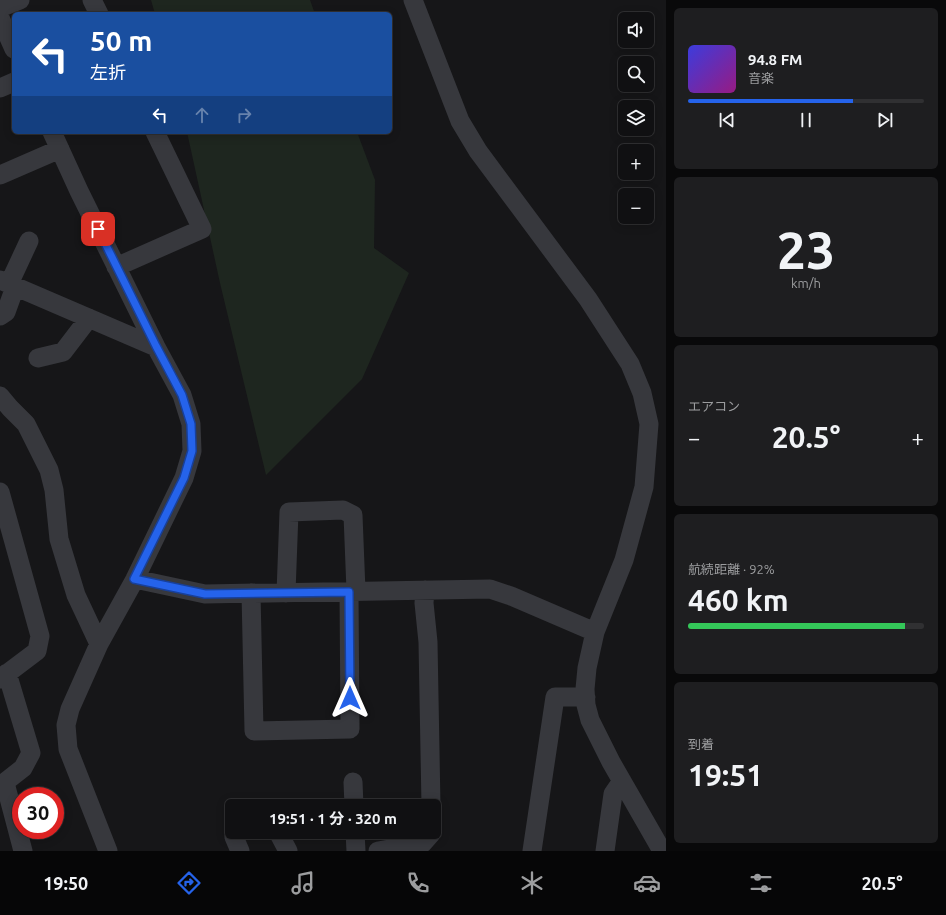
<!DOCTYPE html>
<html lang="ja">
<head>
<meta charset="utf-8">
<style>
	body { margin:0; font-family:Ubuntu,"Noto Sans JP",sans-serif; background:#1e1e20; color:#f1f3f6; height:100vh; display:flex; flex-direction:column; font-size:15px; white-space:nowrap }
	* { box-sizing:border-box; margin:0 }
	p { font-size:13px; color:#9c9d9f }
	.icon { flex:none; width:22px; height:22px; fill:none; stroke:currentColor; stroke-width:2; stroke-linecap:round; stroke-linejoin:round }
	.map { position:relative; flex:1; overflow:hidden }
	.drawer { display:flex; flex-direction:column; gap:8px; padding:8px; background:#09090a; width:280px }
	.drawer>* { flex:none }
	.guide { position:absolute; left:12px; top:12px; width:380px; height:122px; border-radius:6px; box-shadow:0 2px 10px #0003,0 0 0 1px #303032; background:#1a4fa0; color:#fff; overflow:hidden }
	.tools { position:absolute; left:618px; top:12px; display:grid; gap:8px }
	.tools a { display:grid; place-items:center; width:36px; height:36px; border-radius:6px; background:#101012; box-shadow:0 2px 10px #0003,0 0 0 1px #303032; font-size:20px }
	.speed { position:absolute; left:12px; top:787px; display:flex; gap:8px; font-size:20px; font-weight:700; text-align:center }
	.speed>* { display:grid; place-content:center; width:52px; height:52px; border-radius:50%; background:#101012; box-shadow:0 2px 10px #0003,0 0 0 1px #303032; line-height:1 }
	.speed .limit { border:6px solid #d22; background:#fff; color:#111 }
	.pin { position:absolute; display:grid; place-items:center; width:34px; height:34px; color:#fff; margin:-17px; border-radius:8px; box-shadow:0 2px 6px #0006 }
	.me { position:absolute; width:44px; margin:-22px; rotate:0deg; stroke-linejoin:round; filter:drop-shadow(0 0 3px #0008) }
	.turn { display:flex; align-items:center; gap:14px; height:84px; padding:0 12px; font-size:18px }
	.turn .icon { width:52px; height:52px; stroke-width:2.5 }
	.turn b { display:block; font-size:28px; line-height:34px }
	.lanes { display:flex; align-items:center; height:38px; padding:0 12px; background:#0003; justify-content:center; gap:20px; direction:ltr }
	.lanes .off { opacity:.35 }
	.big { font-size:30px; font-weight:700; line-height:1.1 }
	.drawer .card { flex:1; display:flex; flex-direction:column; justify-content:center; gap:6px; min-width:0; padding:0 14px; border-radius:6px; background:#1e1e20 }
	.drawer .dial { align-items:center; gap:0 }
	.dial b { font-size:52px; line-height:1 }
	.song { display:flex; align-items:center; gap:12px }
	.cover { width:48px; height:48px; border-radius:6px; background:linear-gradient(135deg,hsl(240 70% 55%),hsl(310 70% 35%)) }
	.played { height:4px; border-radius:2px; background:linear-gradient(90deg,#2563eb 70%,#303032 70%) }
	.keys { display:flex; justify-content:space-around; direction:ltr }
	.heat { display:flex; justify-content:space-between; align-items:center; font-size:22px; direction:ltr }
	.charge { height:6px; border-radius:3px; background:linear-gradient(90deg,#34c759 92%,#303032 0) }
	.trip { position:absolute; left:225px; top:799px; width:216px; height:40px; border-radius:6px; background:#101012; box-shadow:0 2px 10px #0003,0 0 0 1px #303032; font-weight:700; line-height:40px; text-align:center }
	.tabs { display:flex; height:64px; justify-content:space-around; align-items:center; background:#060607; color:#9c9d9f }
	.tabs .icon { width:28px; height:28px }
	.tabs .current { color:#2563eb }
	.tabs b { font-size:18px; color:#f1f3f6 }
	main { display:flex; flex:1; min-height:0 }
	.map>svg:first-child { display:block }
	.green { fill:#1e261f }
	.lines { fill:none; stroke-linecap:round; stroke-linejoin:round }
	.minor { stroke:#37383d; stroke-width:19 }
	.route-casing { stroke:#184099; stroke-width:10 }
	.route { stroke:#2563eb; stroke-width:7 }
</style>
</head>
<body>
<main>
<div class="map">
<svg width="666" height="851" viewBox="0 0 666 851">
	<rect width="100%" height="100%" fill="#161618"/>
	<!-- green -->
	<path class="green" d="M151 0H310L315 14H155Z
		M187 132H357L375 180 374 248 409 273 362 379 266 475 220 283Z"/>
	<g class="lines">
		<!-- minor -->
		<path class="minor" d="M92 0 99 14
			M413 0 460 121 478 151 588 299 630 364 642 393 649 424 644 487 624 560 595 632 587 668 585 689 586 705 590 720 611 762 662 851
			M0 8 20 0
			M0 18 14 49
			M0 88 14 82
			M52 132 79 191 156 347 182 395 191 424 192 451 184 478 135 579 99 644 70 709 66 725 68 749 108 851
			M0 175 60 149
			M116 267 202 229 155 132
			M0 280 156 347
			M9 284 29 241
			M0 316 6 312 15 287
			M38 358 63 352 89 318
			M0 396 10 408 26 424 49 470 54 490 59 539 76 595 99 644
			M0 492 40 636 37 651 0 679
			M135 579 205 594 490 589 511 596 595 632
			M425 590 424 603 428 642 431 806
			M251 593 254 731 350 729 349 592
			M286 593 289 512 343 510 353 515 356 591
			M353 782 354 806
			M5 783 23 851
			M0 786 23 768 31 753 7 673
			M278 832 288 851
			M355 832 356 851
			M234 837 240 851
			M378 851 423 843 431 834V832
			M532 851 555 697H586
			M605 851 613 794 622 781"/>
	</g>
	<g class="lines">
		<defs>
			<path id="route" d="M98 229 156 346 182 395 191 424 192 451 184 478 134 579 205 594 349 592 350 698"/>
		</defs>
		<!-- route casing -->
		<use href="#route" class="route-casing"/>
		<!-- route -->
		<use href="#route" class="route"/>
	</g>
</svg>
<div class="tools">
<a><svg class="icon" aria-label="sound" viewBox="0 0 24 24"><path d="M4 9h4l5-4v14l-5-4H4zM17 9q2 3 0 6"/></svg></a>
<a><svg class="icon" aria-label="search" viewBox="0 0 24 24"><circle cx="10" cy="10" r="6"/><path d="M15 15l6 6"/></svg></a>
<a><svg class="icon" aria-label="layers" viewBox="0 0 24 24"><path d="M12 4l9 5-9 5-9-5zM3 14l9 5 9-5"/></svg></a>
<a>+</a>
<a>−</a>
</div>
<div class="speed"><div class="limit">30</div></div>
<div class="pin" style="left:98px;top:229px;background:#d93025"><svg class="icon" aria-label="arrive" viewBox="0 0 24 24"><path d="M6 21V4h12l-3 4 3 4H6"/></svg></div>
<svg class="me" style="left:350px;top:698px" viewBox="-20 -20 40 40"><path d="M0-17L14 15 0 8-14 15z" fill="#2563eb" stroke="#fff" stroke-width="4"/></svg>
<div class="trip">19:51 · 1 分 · 320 m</div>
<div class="guide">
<div class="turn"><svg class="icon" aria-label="left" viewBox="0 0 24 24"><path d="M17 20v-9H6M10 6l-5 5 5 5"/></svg><div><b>50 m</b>左折</div></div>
<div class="lanes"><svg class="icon" aria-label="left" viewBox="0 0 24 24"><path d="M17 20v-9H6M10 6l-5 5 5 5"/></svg><svg class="icon off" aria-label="ahead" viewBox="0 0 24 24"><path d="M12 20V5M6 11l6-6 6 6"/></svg><svg class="icon off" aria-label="right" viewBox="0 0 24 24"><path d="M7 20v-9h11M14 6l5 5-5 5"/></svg></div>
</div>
</div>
<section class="drawer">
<div class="card">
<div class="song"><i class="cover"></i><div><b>94.8 FM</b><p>音楽</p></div></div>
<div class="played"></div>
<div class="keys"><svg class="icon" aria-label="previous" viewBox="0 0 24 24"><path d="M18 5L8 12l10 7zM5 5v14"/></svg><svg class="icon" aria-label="pause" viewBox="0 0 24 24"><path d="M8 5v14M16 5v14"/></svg><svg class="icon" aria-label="next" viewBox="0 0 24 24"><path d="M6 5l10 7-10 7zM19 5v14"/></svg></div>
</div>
<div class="card dial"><b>23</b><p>km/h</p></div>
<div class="card"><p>エアコン</p>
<div class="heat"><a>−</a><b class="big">20.5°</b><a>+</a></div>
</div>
<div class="card"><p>航続距離 · 92%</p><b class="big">460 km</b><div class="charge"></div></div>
<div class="card"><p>到着</p><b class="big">19:51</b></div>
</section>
</main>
<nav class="tabs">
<b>19:50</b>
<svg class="icon current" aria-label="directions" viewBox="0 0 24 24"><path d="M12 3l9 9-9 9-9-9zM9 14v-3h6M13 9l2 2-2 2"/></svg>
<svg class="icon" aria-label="music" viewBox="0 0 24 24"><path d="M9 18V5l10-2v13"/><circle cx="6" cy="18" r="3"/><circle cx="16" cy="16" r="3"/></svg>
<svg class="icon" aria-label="phone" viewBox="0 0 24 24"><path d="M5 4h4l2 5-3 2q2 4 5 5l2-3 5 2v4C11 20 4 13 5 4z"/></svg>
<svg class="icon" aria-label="climate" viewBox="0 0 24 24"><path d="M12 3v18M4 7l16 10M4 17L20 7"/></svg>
<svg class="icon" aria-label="car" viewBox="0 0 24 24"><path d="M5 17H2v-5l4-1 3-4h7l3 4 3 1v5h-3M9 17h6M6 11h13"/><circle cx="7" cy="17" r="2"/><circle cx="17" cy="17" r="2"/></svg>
<svg class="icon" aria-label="filters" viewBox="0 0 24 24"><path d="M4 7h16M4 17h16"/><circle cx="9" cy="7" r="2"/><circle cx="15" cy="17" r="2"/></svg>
<b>20.5°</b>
</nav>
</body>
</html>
